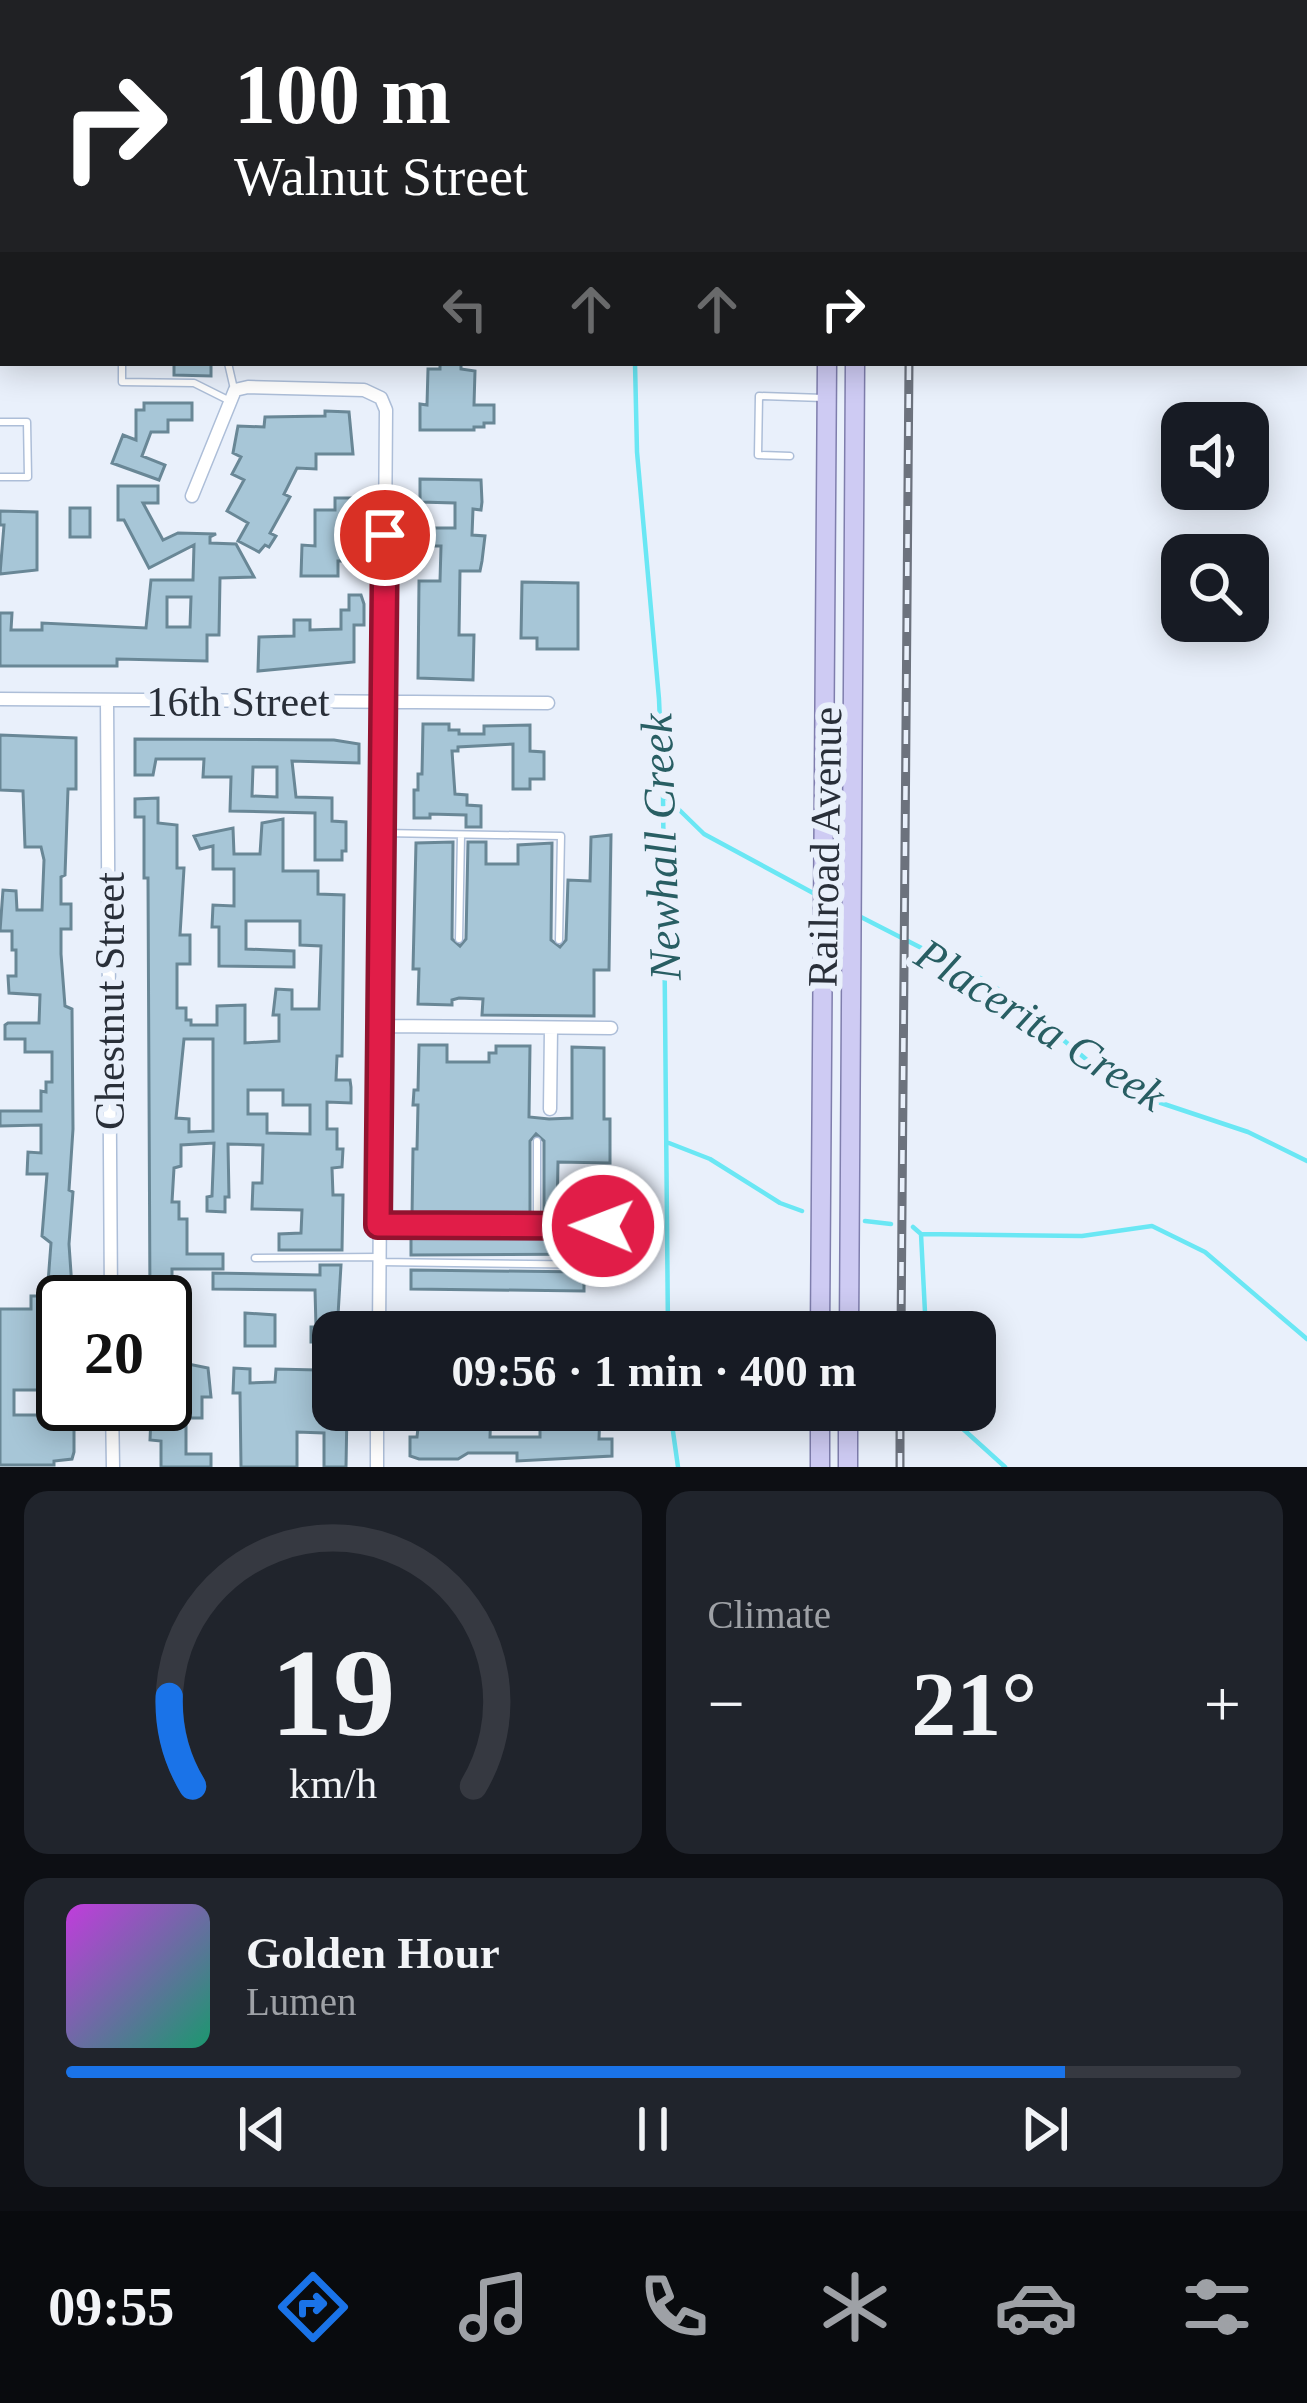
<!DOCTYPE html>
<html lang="en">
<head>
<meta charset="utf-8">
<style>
	body { margin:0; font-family:Georgia,serif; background:#20242c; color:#f1f3f6; height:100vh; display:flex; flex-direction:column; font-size:45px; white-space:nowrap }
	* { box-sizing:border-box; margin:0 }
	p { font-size:39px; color:#9ea1a6 }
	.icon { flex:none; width:66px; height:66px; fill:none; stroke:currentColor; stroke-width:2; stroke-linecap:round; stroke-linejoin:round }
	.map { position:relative; height:1467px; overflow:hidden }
	.sheet { display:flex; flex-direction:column; gap:24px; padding:24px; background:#0d0f14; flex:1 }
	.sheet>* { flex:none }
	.banner { position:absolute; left:0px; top:0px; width:1308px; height:366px; box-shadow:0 6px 30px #0003; background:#202124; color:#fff; overflow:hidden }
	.fabs { position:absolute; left:1161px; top:402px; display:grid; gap:24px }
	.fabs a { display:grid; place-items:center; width:108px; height:108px; border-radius:24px; background:#171b24; box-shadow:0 6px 30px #0003; font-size:60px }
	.speed { position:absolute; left:36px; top:1275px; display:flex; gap:24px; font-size:60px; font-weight:700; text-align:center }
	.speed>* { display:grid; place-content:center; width:156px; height:156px; border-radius:50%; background:#171b24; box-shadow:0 6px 30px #0003; line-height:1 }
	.speed .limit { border:6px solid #111; border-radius:18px; background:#fff; color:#111 }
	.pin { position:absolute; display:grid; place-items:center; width:102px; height:102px; color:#fff; margin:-51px; border:6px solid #fff; border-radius:50%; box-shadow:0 3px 12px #0007 }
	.me { position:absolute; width:132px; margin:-66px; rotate:271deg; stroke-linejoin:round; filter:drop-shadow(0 0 9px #0008) }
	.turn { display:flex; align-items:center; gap:42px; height:252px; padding:0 36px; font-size:54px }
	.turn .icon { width:156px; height:156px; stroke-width:2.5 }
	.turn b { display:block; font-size:84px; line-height:102px }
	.lanes { display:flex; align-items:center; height:114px; padding:0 36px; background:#0003; justify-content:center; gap:60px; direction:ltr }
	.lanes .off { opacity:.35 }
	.big { font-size:90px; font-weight:700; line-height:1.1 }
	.sheet .widget { flex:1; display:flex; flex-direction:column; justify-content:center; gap:18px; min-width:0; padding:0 42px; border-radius:24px; background:#20242c }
	.sheet .dial { align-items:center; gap:0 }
	.dial svg { height:312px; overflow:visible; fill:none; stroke:#363941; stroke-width:7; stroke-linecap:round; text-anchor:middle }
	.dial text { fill:#f1f3f6; stroke:none }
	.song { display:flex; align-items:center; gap:36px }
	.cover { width:144px; height:144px; border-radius:18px; background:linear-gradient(135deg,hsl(290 70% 55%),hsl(160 70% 35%)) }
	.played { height:12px; border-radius:6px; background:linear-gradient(90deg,#1a73e8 85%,#363941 85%) }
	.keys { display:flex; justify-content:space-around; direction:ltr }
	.heat { display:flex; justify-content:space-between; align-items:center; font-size:66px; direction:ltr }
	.sheet .tiles { flex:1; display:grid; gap:24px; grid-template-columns:1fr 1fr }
	.widget:last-child { grid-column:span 2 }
	.trip { position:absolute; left:312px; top:1311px; width:684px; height:120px; border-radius:24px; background:#171b24; box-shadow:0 6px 30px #0003; font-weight:700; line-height:120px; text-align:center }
	.dock { display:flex; height:192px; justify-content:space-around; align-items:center; background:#090b0e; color:#9ea1a6 }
	.dock .icon { width:84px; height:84px }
	.dock .active { color:#1a73e8 }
	.dock b { font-size:54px; color:#f1f3f6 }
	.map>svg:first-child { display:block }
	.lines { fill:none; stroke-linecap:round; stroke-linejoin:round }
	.stream { stroke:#6ae7f4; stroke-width:4.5 }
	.building { fill:#a7c6d7; stroke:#698796; stroke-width:3; fill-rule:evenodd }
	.service-casing { stroke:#adbed8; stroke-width:9 }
	.minor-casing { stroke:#adbed8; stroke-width:15 }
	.primary-casing { stroke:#7f7ead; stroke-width:21 }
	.service { stroke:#fff; stroke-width:6 }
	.minor { stroke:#fff; stroke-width:12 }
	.primary { stroke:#cecbf3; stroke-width:18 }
	.rail-casing { stroke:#6c727d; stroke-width:9 }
	.rail { stroke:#e9f0fb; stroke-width:4.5; stroke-dasharray:14; stroke-linecap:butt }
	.route-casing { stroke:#92132f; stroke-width:30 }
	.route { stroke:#e11d48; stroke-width:21 }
	.labels { text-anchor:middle; stroke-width:12; stroke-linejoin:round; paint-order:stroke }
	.street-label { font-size:42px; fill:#292f39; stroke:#e9f0fb }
	.water-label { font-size:45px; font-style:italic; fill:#285e63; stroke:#e9f0fb }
</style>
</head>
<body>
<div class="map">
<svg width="1307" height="1467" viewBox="0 0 1307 1467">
	<rect width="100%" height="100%" fill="#e9f0fb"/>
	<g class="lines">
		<!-- stream -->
		<path class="stream" d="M339 3 345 0
			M645 3 646 0
			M0 185 3 183
			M635 363 637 452 659 699 663 793 668 1332
			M665 796 704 834 815 894
			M857 915 984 980 1022 1005 1087 1060 1155 1101 1248 1132 1307 1161
			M669 1143 710 1159 780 1203 802 1211
			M865 1221 891 1224
			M913 1227 921 1234 926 1332
			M921 1234 1082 1236 1152 1226 1205 1252 1307 1339
			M670 1410 678 1467
			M942 1410 1005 1467"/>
	</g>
	<!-- building -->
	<path class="building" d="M174 363H211V376L174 375Z
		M440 363H461V369L475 371 474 405H494V423H484V427H474V430H420V404L427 405 428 369H440Z
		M144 403H192V420H168V432H151L142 456 165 465 159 480 112 463 123 435 136 440V410H144Z
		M325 411 349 412 353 454H316V469L297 468 284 494 290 497 270 533 276 536 269 547 265 545 259 552 238 541 248 523 227 511 244 480 232 474 241 457 233 453 238 426 264 427 265 417 325 416Z
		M420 479 481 480 482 502 481 510 473 509 472 535 485 536 482 561 480 571H460L459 635H474L473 680 418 678 419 581H440L441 546H426L427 528H455V503L420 502Z
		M118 486H158V503H143L163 540 178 533 216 534 210 537V543L236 544 254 577 220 578 219 635H207V661L117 659V666H0V613H12L11 630H42V623L146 628 151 580H193L194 545 149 568 124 520H118ZM167 597H191L190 627H167Z
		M335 498H352V561H338V576H301L302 545 315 546V510H335Z
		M70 508H90V537H70Z
		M0 511 37 512V570L0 574 4 525H0Z
		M522 582 578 583V649H537V638H521Z
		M349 595H361L364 604V625H354V662L258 671 259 637 294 636V620H310V630L341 629V610H349Z
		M423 724H449V730H459V734H484V726L530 725V751L544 752V779H530V789H513V744L458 747V751H452L455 794 467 795V805L481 806V827H466V815L430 814V818H414V790H418V774H422Z
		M0 735 76 738V789H68L65 875 61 877V904H71V929H61V954L65 1006 72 1009 73 1129 69 1190 73 1192 69 1244 73 1302H63V1404H71L74 1413V1452L72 1459 54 1461V1465H0V1309H31V1296H47L51 1243 42 1236 47 1174H27L28 1152 41 1153V1125L0 1126V1111H41V1091L46 1092V1082H52V1052H25V1039H5V1025L8 1023H39L40 995 9 993 8 976H16V950H12V931H0L3 890 16 891 17 910H42L44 860 41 847H25L23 791 0 790ZM14 1390H45L44 1415H14Z
		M135 739 334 740 359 744V763L292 761 296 797 332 798V821L346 822V851H342V860H315V813L230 811 231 777H203L204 759H156L153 775H135ZM253 767H277V797L252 796Z
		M158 798V823L177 825V868H184L180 935H190V964H177V1008H186V1020H191V1025H217V1006L245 1005V1043L279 1041V1015H273L276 989 292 990V1009H319L321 946 300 945V921H246V949L294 951V967L219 966V927H212L213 905 234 906V869H213V846L200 849 194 836 233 828 234 854H260L262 823 283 819V871H318V894L344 895 342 1056H337L336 1080H350L351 1087V1103L327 1102V1129H337V1149H343L342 1167 332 1168 333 1195H343L342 1250H279V1234L301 1233 302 1210 252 1209 253 1183H262L263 1145 228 1144 229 1197H225V1212L207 1211V1197L212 1196 214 1143 181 1145V1166L174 1168 172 1202H179V1219H187V1254H223V1269H172V1282H167V1302H150L148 878H144V817H135V799ZM184 1039H213V1131L189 1132V1119L176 1118ZM248 1090H283V1105H310V1134L267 1133V1114H248Z
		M611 835 609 970H594V1016L482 1015 483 999 459 998 452 1000V1005L418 1004 419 969H413L416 843 453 842 452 939 460 946 466 939 468 842H486V864H518V845L552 843 551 940 560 947 566 940 568 880 590 881 591 837Z
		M419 1045H447V1062H489V1053H496V1046H530L529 1117 549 1119 572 1118V1047L604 1048V1119H610V1163L558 1162 557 1218H544V1141L536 1134 530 1141V1218L412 1217 413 1149H417L418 1105H413L414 1090H418Z
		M411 1232 603 1233V1254L411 1255Z
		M320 1265H341L337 1332H333V1410H347L346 1467H324V1433L297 1432V1467H241L240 1393H233L234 1368 250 1369V1383L275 1382 276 1369 317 1370V1342H311V1327H316L315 1290 213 1289V1273L320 1275Z
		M411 1270 584 1272V1291L411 1289Z
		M245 1313 275 1315V1346H245Z
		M165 1323 183 1324 188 1364 208 1368 211 1397H202V1418H186V1454H211V1467H161V1441L150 1440 151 1417H154V1412H165Z
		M420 1410H491L490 1437H540V1410H600L599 1439H612V1456L517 1461V1453H468L458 1459H419L410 1456V1437H417Z"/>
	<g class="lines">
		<defs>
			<path id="service" d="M122 363V382L194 383 228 400
				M228 363 234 389
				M0 422H27L28 477H0
				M790 456 758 455 759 396 824 398
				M383 833 561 836 559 940
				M459 939 461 835
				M537 1141V1215
				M382 1224 603 1226
				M255 1258 378 1257
				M380 1262 612 1265"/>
			<path id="minor" d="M1159 3V0
				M1305 37H1307
				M1305 251H1307
				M192 496 235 390 248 387 364 390 381 398 386 410 379 1332
				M0 699 548 703
				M107 701 111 1302
				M381 1026 611 1028
				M550 1109 551 1028
				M112 1404 113 1467
				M377 1467V1410"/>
			<path id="primary" d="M856 3 857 0
				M884 3 885 0
				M820 1332 827 363
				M849 1332 855 363
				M820 1467V1410
				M848 1467V1410"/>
		</defs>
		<!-- service casing -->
		<use href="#service" class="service-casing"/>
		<!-- minor casing -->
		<use href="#minor" class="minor-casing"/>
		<!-- primary casing -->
		<use href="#primary" class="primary-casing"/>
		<!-- service -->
		<use href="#service" class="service"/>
		<!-- minor -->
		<use href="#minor" class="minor"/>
		<!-- primary -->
		<use href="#primary" class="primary"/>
		<defs>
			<path id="rail" d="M968 3 969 0
				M901 1332 909 363
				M900 1467V1410"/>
		</defs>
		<!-- rail casing -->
		<use href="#rail" class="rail-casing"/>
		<!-- rail -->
		<use href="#rail" class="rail"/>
	</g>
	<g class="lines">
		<defs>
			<path id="route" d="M385 535 378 1225 603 1226"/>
		</defs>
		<!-- route casing -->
		<use href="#route" class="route-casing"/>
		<!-- route -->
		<use href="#route" class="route"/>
	</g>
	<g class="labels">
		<!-- street labels -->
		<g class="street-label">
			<text x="238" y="716">16th Street</text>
			<text transform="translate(824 847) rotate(-89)" y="15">Railroad Avenue</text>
			<text transform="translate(109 1001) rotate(-90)" y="15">Chestnut Street</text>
		</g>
		<!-- water labels -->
		<g class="water-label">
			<text transform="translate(660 847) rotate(-92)" y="16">Newhall Creek</text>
			<text transform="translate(1041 1024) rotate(32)" y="16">Placerita Creek</text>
		</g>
	</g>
</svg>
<div class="fabs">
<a><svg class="icon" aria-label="sound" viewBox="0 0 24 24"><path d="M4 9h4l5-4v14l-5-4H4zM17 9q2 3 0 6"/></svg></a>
<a><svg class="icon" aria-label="search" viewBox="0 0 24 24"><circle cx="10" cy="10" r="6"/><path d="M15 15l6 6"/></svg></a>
</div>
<div class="speed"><div class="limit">20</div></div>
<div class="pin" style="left:385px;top:535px;background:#d93025"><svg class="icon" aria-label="arrive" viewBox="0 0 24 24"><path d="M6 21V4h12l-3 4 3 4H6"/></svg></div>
<svg class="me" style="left:603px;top:1226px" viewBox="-20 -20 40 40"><circle r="17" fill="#e11d48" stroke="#fff" stroke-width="3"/><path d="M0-11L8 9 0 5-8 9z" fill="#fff"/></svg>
<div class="trip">09:56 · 1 min · 400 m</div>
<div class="banner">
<div class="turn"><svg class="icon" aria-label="right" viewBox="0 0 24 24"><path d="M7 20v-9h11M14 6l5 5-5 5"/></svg><div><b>100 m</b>Walnut Street</div></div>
<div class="lanes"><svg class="icon off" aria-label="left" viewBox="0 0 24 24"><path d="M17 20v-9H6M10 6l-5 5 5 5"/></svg><svg class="icon off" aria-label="ahead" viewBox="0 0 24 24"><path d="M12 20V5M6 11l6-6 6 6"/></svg><svg class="icon off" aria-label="ahead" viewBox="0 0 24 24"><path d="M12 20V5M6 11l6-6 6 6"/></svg><svg class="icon" aria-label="right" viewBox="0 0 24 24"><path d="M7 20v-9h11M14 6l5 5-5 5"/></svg></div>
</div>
</div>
<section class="sheet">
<div class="tiles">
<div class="widget dial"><svg viewBox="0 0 100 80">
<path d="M14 69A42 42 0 1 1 86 69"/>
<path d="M14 69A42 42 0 0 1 8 46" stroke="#1a73e8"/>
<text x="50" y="56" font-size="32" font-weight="700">19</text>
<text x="50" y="72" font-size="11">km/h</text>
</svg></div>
<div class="widget"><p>Climate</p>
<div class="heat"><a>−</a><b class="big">21°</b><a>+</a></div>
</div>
<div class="widget">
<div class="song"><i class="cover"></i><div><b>Golden Hour</b><p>Lumen</p></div></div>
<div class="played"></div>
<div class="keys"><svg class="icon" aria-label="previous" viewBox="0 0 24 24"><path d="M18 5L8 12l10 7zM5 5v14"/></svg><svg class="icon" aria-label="pause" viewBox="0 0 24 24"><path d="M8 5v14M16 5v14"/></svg><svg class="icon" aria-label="next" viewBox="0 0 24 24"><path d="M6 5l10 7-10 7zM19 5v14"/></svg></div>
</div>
</div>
</section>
<nav class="dock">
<b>09:55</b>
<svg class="icon active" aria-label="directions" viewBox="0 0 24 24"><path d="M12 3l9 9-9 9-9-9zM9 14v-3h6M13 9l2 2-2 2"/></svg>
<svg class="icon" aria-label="music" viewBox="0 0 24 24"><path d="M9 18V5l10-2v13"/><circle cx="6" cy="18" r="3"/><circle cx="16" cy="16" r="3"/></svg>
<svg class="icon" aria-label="phone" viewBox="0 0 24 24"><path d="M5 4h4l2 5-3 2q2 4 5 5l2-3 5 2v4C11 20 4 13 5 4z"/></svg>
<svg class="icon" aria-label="climate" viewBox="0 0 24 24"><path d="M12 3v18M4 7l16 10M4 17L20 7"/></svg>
<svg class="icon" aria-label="car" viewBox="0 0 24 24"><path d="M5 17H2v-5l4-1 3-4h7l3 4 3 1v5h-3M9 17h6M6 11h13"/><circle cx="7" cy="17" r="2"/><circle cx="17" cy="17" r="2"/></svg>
<svg class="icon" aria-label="filters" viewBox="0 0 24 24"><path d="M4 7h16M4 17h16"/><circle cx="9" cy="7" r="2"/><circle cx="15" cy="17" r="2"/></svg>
</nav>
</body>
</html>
